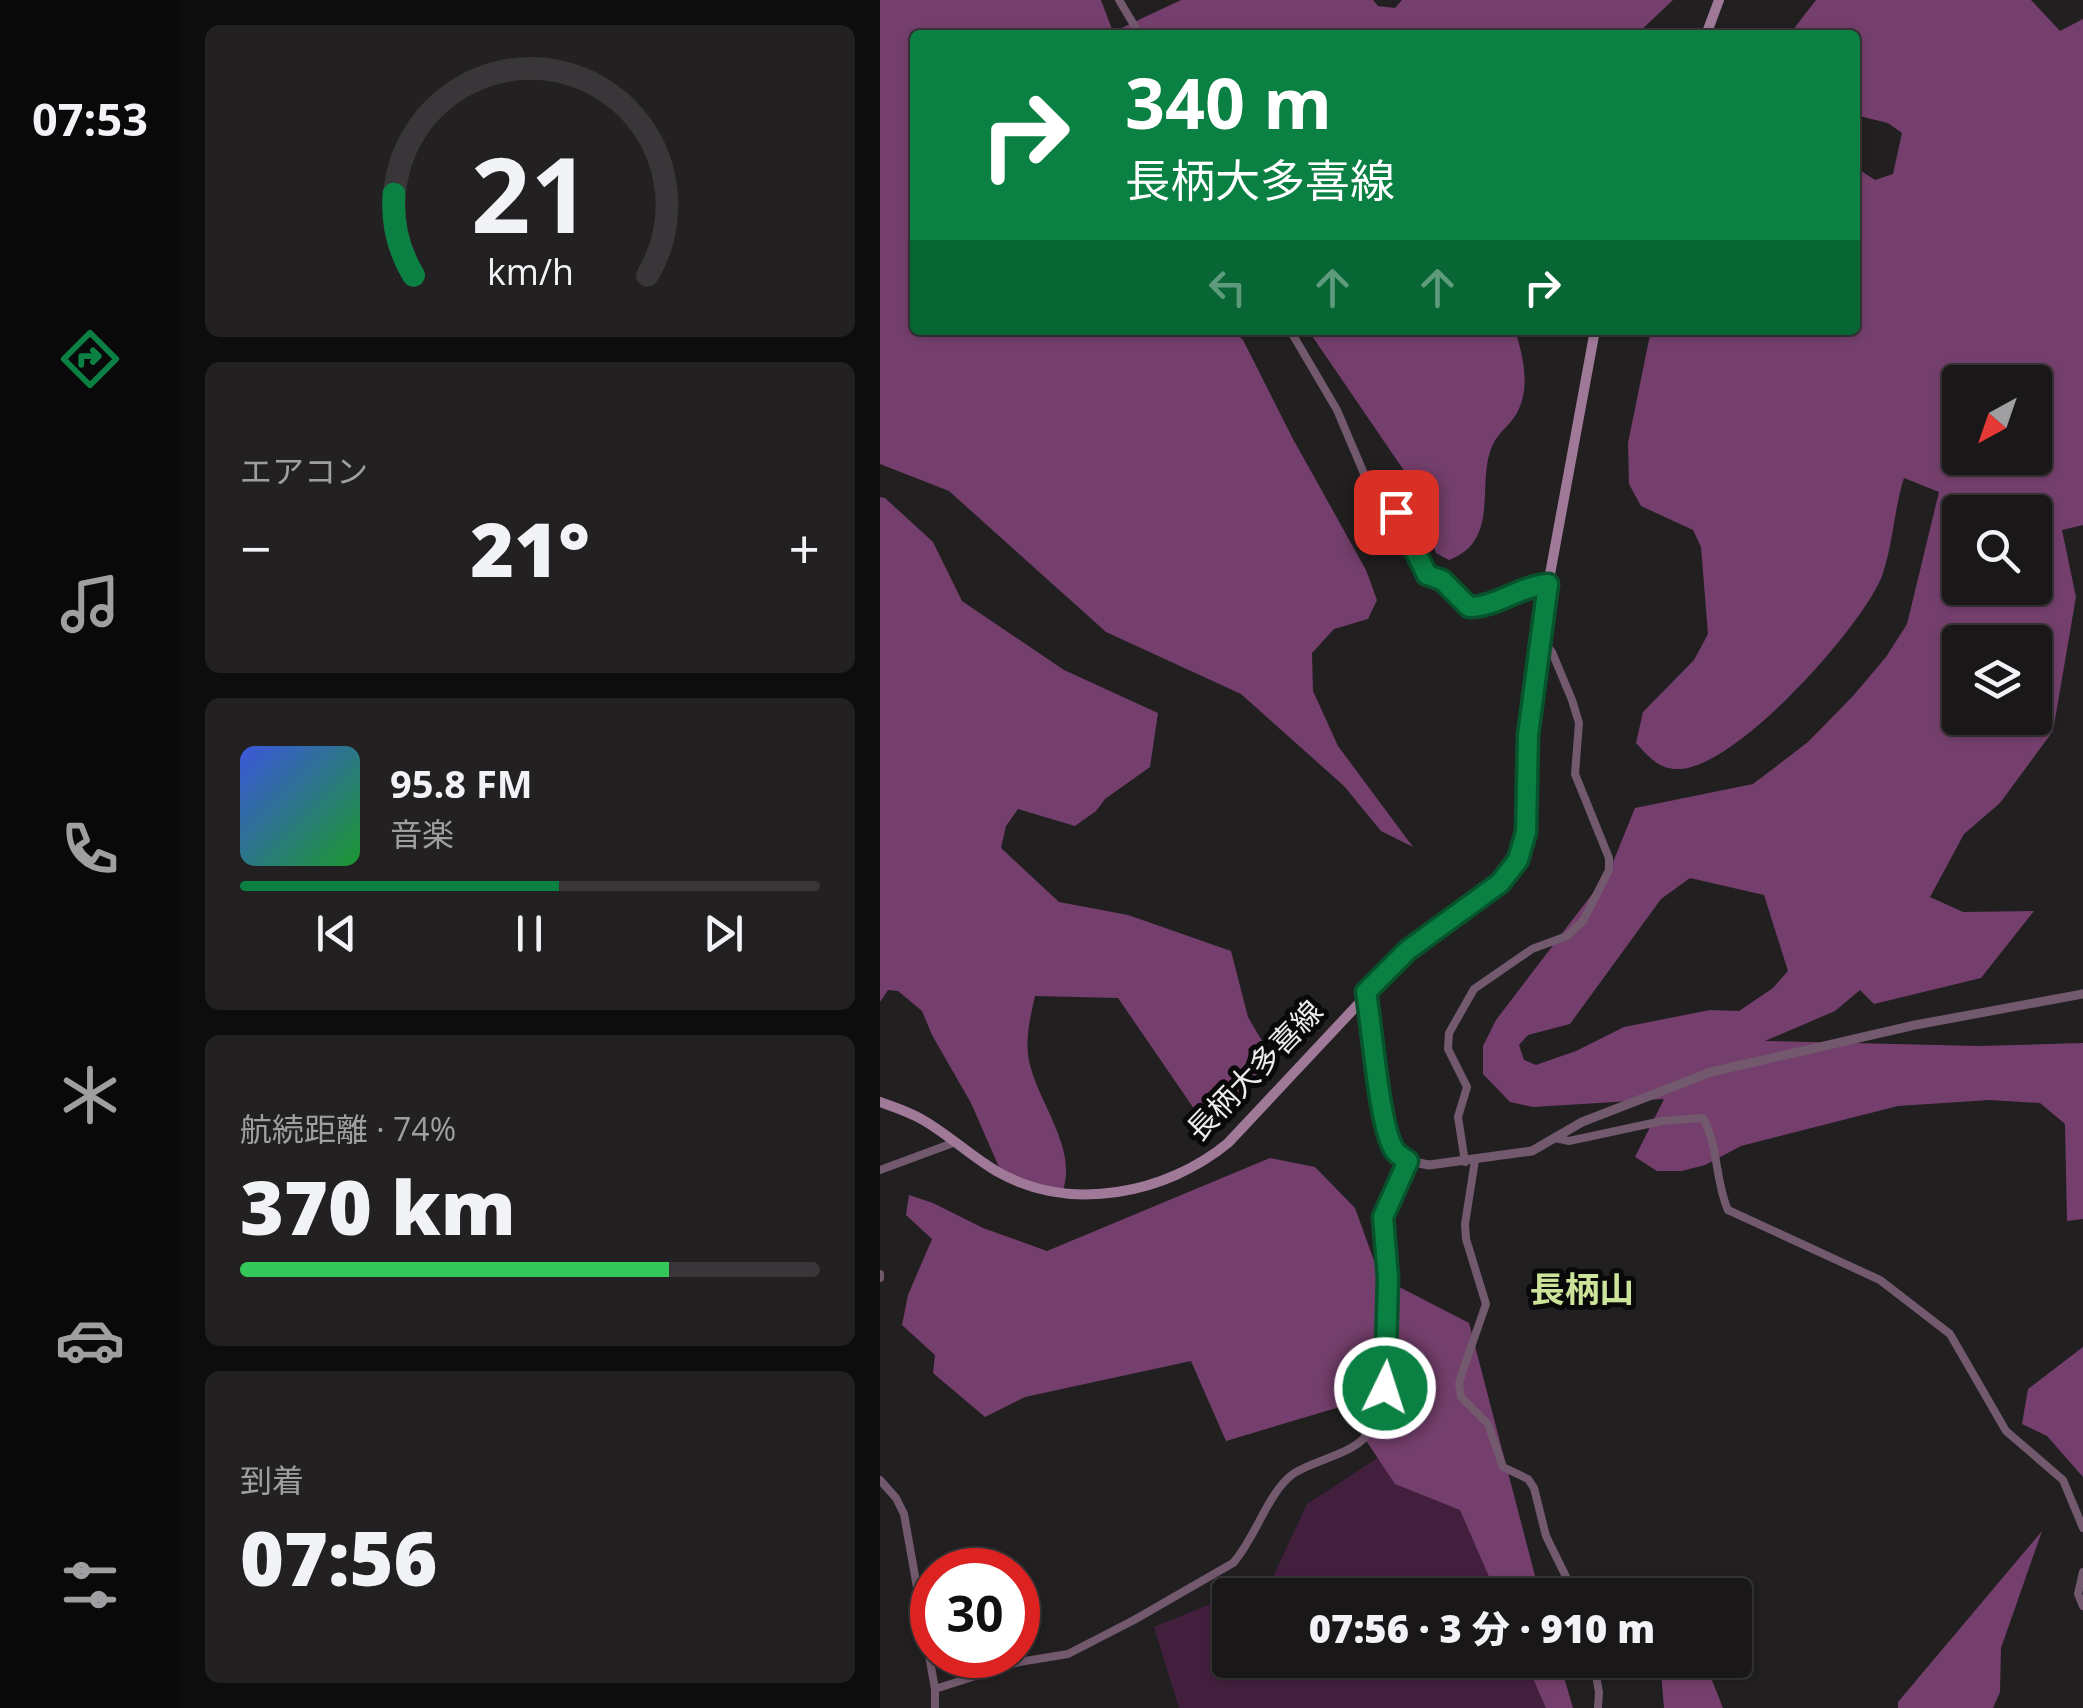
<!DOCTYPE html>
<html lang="ja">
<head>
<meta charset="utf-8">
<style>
	body { margin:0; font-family:"Open Sans","Noto Sans JP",sans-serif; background:#232022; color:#f1f3f6; height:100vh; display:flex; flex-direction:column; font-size:38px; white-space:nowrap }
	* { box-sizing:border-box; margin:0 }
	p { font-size:32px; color:#9f9fa2 }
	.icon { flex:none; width:55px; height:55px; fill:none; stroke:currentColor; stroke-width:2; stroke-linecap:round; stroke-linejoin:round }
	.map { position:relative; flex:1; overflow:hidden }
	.panel { display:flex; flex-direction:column; gap:25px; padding:25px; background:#0e0d0e; width:700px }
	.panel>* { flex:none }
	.top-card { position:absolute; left:30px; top:30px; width:950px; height:305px; border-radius:10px; box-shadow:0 2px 8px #0004,0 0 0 2px #383638; background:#0b8043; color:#fff; overflow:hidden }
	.needle { width:65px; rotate:220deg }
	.controls { position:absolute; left:1062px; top:365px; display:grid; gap:20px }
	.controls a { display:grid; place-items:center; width:110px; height:110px; border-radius:10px; background:#1a1719; box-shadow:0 2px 8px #0004,0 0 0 2px #383638; font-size:50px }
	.speed { position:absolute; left:30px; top:1548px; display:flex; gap:20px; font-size:50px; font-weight:700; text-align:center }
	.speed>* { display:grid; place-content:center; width:130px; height:130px; border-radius:50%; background:#1a1719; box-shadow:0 2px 8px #0004,0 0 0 2px #383638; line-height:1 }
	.speed .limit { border:15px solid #d22; background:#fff; color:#111 }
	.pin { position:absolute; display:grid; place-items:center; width:85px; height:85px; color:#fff; margin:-42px; border-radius:20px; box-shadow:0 5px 15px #0006 }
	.me { position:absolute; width:110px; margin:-55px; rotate:4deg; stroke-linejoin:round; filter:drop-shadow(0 0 8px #0008) }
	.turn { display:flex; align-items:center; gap:35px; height:210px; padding:0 50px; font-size:45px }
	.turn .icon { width:130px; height:130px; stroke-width:2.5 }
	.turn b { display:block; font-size:70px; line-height:85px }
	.lanes { display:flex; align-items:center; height:95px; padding:0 50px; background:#0003; justify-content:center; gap:50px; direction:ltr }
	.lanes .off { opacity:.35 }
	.big { font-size:75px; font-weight:800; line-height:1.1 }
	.panel .tile { flex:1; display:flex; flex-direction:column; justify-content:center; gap:15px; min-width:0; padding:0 35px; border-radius:15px; background:#232022 }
	.panel .dial { align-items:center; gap:0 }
	.dial svg { height:260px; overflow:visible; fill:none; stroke:#383638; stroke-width:7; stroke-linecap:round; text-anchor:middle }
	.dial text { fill:#f1f3f6; stroke:none }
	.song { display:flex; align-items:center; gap:30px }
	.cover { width:120px; height:120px; border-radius:15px; background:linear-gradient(135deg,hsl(230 70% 55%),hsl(130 70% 35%)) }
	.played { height:10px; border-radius:5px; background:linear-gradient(90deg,#0b8043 55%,#383638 55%) }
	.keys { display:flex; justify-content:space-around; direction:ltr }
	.heat { display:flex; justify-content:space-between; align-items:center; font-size:55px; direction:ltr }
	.charge { height:15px; border-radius:8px; background:linear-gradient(90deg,#34c759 74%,#383638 0) }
	.trip { position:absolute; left:332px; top:1578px; width:540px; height:100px; border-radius:10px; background:#1a1719; box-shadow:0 2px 8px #0004,0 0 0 2px #383638; font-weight:800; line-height:100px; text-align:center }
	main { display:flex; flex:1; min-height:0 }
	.tabs { display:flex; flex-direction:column; width:180px; justify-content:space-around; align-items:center; background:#0a090a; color:#9f9fa2 }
	.tabs .icon { width:70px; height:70px }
	.tabs .on { color:#0b8043 }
	.tabs b { font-size:45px; color:#f1f3f6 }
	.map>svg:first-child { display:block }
	.green { fill:#431f3e }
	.forest { fill:#743f6c; fill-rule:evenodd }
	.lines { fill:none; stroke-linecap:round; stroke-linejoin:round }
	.minor { stroke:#72596d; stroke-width:8 }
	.tertiary { stroke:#72596d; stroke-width:9 }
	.secondary { stroke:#a07999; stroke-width:10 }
	.route-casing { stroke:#07532c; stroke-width:25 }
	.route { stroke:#0b8043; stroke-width:18 }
	.labels { text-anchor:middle; stroke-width:10; stroke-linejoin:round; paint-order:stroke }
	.street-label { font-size:30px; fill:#edebed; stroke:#0a090a }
	.quarter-label { font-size:35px; font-weight:bold; fill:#cce499; stroke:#0a090a }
</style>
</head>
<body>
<main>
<nav class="tabs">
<b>07:53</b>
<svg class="icon on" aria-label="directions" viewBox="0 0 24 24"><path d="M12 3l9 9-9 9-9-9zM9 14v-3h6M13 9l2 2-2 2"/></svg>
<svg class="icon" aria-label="music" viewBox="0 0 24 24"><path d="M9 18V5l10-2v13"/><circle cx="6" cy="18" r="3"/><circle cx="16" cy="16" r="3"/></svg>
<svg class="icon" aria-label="phone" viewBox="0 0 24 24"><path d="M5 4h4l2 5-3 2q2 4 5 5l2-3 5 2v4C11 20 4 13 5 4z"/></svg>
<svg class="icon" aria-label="climate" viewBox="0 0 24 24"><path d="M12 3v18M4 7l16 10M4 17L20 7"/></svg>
<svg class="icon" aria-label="car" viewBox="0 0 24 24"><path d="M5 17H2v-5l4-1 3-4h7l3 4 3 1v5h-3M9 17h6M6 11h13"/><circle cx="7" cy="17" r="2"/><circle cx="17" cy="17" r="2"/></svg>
<svg class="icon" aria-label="filters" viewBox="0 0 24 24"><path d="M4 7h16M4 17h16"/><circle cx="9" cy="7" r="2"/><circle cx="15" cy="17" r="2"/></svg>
</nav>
<section class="panel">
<div class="tile dial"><svg viewBox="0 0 100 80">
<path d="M14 69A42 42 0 1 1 86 69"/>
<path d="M14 69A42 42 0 0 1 8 44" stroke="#0b8043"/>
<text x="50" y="56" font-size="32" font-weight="700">21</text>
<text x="50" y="72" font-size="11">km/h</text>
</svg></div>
<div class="tile"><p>エアコン</p>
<div class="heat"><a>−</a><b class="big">21°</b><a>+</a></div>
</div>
<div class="tile">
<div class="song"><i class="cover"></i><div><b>95.8 FM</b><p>音楽</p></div></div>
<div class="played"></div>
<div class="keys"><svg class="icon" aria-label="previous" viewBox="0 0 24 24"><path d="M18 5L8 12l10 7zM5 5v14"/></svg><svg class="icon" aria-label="pause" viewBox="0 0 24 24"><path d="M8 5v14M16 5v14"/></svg><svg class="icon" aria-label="next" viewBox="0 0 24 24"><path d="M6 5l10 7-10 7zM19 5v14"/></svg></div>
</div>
<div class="tile"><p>航続距離 · 74%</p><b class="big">370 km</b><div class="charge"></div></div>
<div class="tile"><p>到着</p><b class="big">07:56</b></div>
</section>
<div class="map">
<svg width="1203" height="1708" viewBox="0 0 1203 1708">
	<rect width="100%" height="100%" fill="#221f21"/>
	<!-- green -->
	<path class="green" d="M530 1437 641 1595H352L392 1579 427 1504Z
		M350 1596V1660H660L673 1708H299L274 1627Z"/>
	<!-- forest -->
	<path class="forest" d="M0 0H221L233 32 301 0H493L498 6 515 8 522 0H793L756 35H35V330H352L363 340 413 439 486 570 497 600 488 619 454 629 432 653 433 691 458 746 533 847 501 831 464 786 361 694 226 632 69 491 0 464Z
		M936 0H1151L1180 31 1203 19V525L1182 530 1196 597 1173 731 1120 803 1084 834 1050 897 1083 912 1154 911 1101 978 994 1004 980 990 955 1011 885 1041 1100 1046 1203 1043V1219L1187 1221 1185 1124 1160 1103 1109 1100 1018 1106 861 1146 825 1165 802 1171H777L755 1157 784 1099 653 1107 630 1102 603 1074V1046L616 1020 729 872 755 808 873 784 928 742 973 696 1006 657 1027 624 1059 492 1024 478C1014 509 1013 545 1002 576 982 627 857 767 800 769 779 770 769 757 756 743L763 712 814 660 828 634 821 547 813 530 761 506 749 484 748 443 771 330H975V167L995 180 1013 174 1022 133 1008 123 975 115V35H909ZM1080 382H1155V458H1080ZM1080 512H1155V588H1080ZM1080 642H1155V718H1080ZM810 878 884 895 908 971 893 988 859 1011 830 1010 744 1027 696 1051 656 1065 644 1060 639 1045 648 1035 690 1024 781 899Z
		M428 330H635C643 356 651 387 637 413 631 424 619 432 613 444 595 482 622 540 569 560L556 553 527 475Z
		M0 497 5 498 53 542 82 601 184 670 278 713 270 767 225 799 216 811 195 826 138 809 126 826 121 848 179 902 248 915 351 951 368 1017 395 1063 347 1109 319 1116 238 998 155 996C150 1019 144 1041 150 1065 160 1105 197 1149 183 1190L122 1174 91 1103 52 1035 42 1011 18 991 8 990 0 1002Z
		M390 1158 435 1167 475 1208 500 1277 589 1323 660 1595H617L580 1510 515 1484 463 1406 346 1441 311 1361 145 1397 105 1417 53 1373 55 1355 22 1325 28 1295 52 1239 26 1215 29 1195 53 1203 103 1228 167 1251Z
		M1203 1347V1477L1167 1436 1142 1424 1148 1389Z
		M1162 1531 1121 1648 1120 1692 1113 1708H1018V1702Z
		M645 1660H679L693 1708H666Z
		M780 1660H824L843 1708H784Z"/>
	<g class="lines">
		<!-- minor -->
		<path class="minor" d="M239 0 260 35
			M410 330 457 410 485 476 516 512 547 575 562 580 589 607C617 607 640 586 668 585
			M675 1138 689 1141 782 1121 823 1118C839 1148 835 1181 848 1210L1000 1280 1070 1334 1126 1431 1183 1480 1203 1528
			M595 1160 585 1224 586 1239 606 1304 582 1373 579 1384 581 1397 608 1424 623 1467 648 1479 654 1488 666 1536 695 1595
			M585 1162 578 1117 587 1087 568 1049 569 1033 594 989 652 949 687 936 703 921 729 870V858L695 774 699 723 692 700 672 652 661 639
			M0 1170 73 1143
			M0 1274V1278
			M0 1480 16 1498 24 1514 55 1689V1708
			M1203 1572 1198 1594 1203 1606
			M713 1660 719 1692 718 1708
			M55 1689 139 1662 188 1654 254 1620 353 1563C375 1539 388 1492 413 1474 436 1458 477 1455 491 1429 514 1387 512 1316 508 1270 506 1254 500 1233 503 1217 506 1199 520 1178 528 1161"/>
		<!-- tertiary -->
		<path class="tertiary" d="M486 992 500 1095 510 1141 517 1153 528 1161 549 1165 652 1151 702 1122 831 1072 1035 1025 1203 994"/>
		<!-- secondary -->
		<path class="secondary" d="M826 35 839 0
			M0 1102C14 1107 30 1112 43 1120 69 1135 92 1157 118 1172 191 1213 286 1194 348 1143L528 951 620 883 638 859 646 832 648 735 668 585 715 330"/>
	</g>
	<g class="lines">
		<defs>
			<path id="route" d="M505 1388 508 1278 503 1217 528 1161C523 1158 518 1155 515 1151 499 1129 492 1025 486 992L528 950 620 883 638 860 646 832 648 735 668 584C640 586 617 607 589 607L562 580 547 575 516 512"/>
		</defs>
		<!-- route casing -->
		<use href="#route" class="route-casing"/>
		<!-- route -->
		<use href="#route" class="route"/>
	</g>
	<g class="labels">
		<!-- street labels -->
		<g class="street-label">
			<text transform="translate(375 1071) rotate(-46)" y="10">長柄大多喜線</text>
		</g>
		<!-- quarter labels -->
		<g class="quarter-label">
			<text x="702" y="1302">長柄山</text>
		</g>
	</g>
</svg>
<div class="controls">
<a><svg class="needle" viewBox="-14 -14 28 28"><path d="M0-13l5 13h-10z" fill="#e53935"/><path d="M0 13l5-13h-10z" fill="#9f9fa2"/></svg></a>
<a><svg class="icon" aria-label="search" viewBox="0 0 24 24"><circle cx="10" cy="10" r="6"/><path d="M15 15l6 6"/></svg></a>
<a><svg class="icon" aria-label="layers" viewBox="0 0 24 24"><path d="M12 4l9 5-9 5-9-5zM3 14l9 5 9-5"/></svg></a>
</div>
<div class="speed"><div class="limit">30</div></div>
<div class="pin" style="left:516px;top:512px;background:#d93025"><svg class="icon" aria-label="arrive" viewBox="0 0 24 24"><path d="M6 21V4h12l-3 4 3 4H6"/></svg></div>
<svg class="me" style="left:505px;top:1388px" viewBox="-20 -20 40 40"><circle r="17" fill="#0b8043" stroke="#fff" stroke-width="3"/><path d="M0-11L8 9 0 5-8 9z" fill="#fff"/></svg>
<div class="trip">07:56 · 3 分 · 910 m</div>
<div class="top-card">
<div class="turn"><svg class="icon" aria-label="right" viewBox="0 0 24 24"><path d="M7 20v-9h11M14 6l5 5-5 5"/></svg><div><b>340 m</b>長柄大多喜線</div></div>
<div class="lanes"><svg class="icon off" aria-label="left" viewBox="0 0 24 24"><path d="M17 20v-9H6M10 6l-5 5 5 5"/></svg><svg class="icon off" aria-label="ahead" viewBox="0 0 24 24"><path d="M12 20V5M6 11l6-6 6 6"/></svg><svg class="icon off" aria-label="ahead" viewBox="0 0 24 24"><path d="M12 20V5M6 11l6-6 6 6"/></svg><svg class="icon" aria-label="right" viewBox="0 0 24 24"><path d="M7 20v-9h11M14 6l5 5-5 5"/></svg></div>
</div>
</div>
</main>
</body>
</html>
